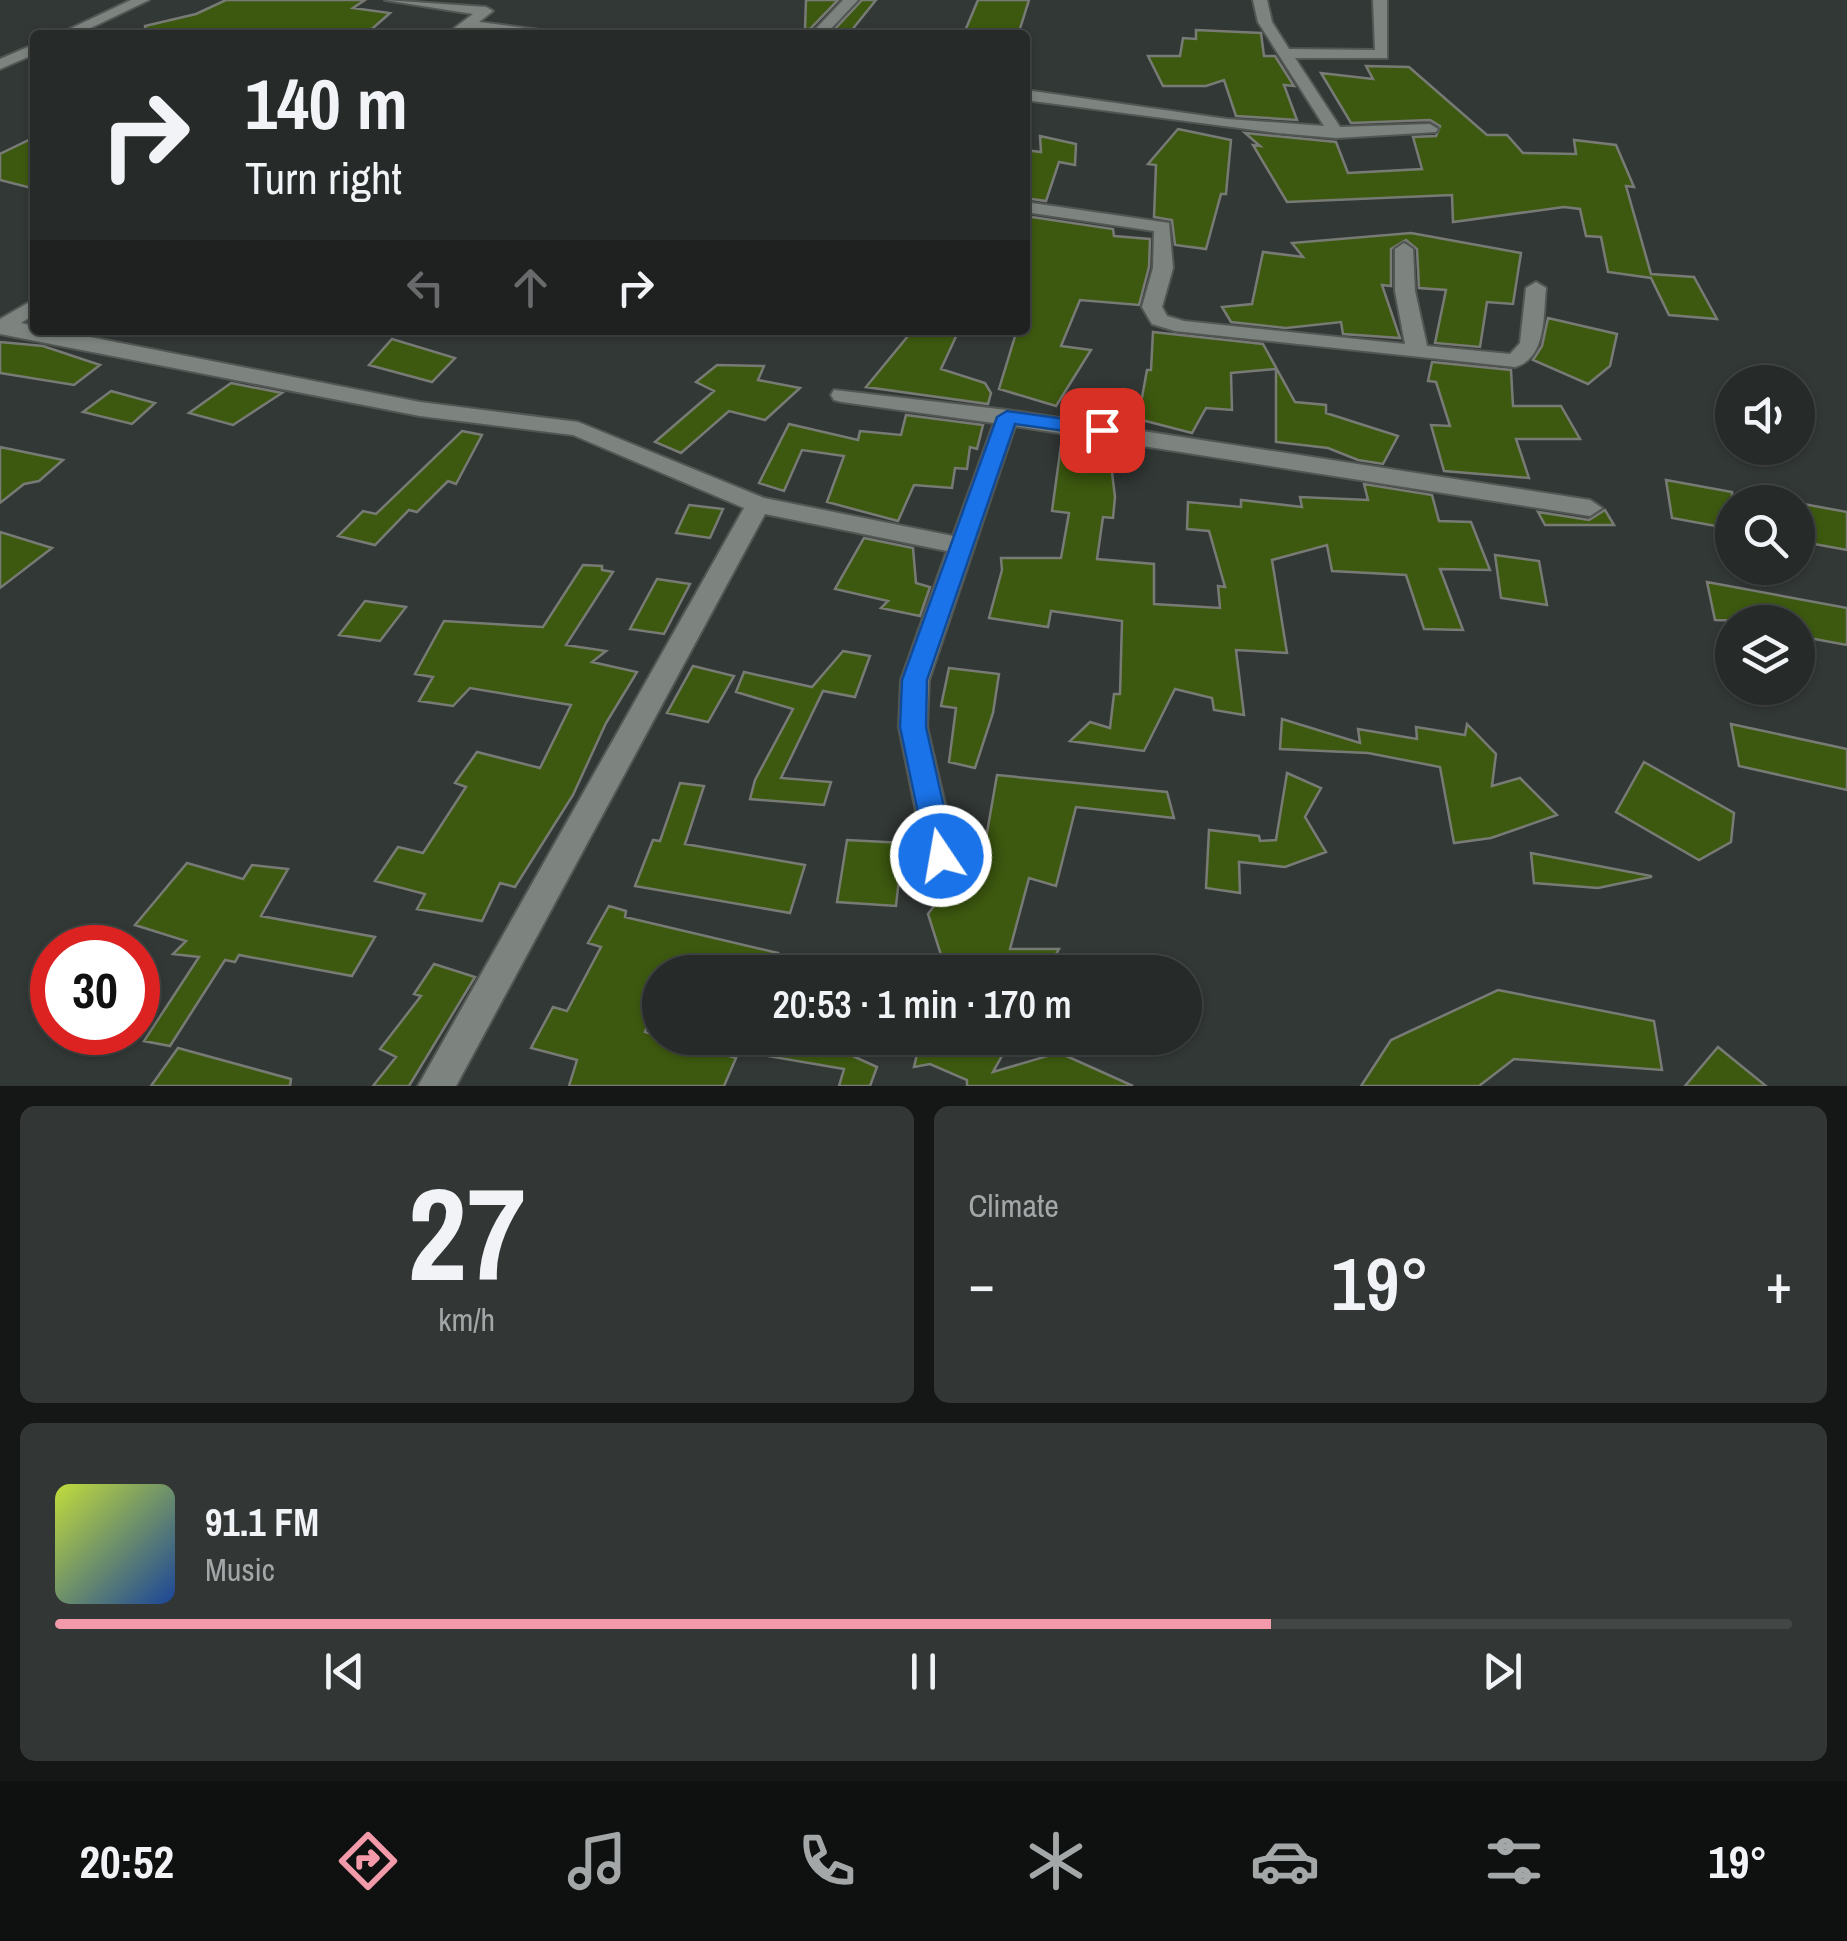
<!DOCTYPE html>
<html lang="en">
<head>
<meta charset="utf-8">
<style>
	body { margin:0; font-family:"Archivo Narrow",sans-serif; background:#323634; color:#f1f3f6; height:100vh; display:flex; flex-direction:column; font-size:38px; white-space:nowrap }
	* { box-sizing:border-box; margin:0 }
	p { font-size:32px; color:#a4a7a8 }
	.icon { flex:none; width:55px; height:55px; fill:none; stroke:currentColor; stroke-width:2; stroke-linecap:round; stroke-linejoin:round }
	.map { position:relative; height:1086px; overflow:hidden }
	.sheet { display:flex; flex-direction:column; gap:20px; padding:20px; background:#151716; flex:1 }
	.sheet>* { flex:none }
	.banner { position:absolute; left:30px; top:30px; width:1000px; height:305px; border-radius:10px; box-shadow:0 2px 8px #0004,0 0 0 2px #424645; background:#262a28; color:#f1f3f6; overflow:hidden }
	.controls { position:absolute; left:1715px; top:365px; display:grid; gap:20px }
	.controls a { display:grid; place-items:center; width:100px; height:100px; border-radius:50%; background:#262a28; box-shadow:0 2px 8px #0004,0 0 0 2px #424645; font-size:50px }
	.speed { position:absolute; left:30px; top:925px; display:flex; gap:20px; font-size:50px; font-weight:700; text-align:center }
	.speed>* { display:grid; place-content:center; width:130px; height:130px; border-radius:50%; background:#262a28; box-shadow:0 2px 8px #0004,0 0 0 2px #424645; line-height:1 }
	.speed .limit { border:15px solid #d22; background:#fff; color:#111 }
	.pin { position:absolute; display:grid; place-items:center; width:85px; height:85px; color:#fff; margin:-42px; border-radius:20px; box-shadow:0 5px 15px #0006 }
	.me { position:absolute; width:110px; margin:-55px; rotate:348deg; stroke-linejoin:round; filter:drop-shadow(0 0 8px #0008) }
	.turn { display:flex; align-items:center; gap:35px; height:210px; padding:0 50px; font-size:45px }
	.turn .icon { width:130px; height:130px; stroke-width:2.5 }
	.turn b { display:block; font-size:70px; line-height:85px }
	.lanes { display:flex; align-items:center; height:95px; padding:0 50px; background:#0003; justify-content:center; gap:50px; direction:ltr }
	.lanes .off { opacity:.35 }
	.big { font-size:75px; font-weight:600; line-height:1.1 }
	.sheet .tile { flex:1; display:flex; flex-direction:column; justify-content:center; gap:15px; min-width:0; padding:0 35px; border-radius:15px; background:#323634 }
	.sheet .dial { align-items:center; gap:0 }
	.dial b { font-size:130px; line-height:1 }
	.song { display:flex; align-items:center; gap:30px }
	.cover { width:120px; height:120px; border-radius:15px; background:linear-gradient(135deg,hsl(70 70% 55%),hsl(220 70% 35%)) }
	.played { height:10px; border-radius:5px; background:linear-gradient(90deg,#f39aaa 70%,#424645 70%) }
	.keys { display:flex; justify-content:space-around; direction:ltr }
	.heat { display:flex; justify-content:space-between; align-items:center; font-size:55px; direction:ltr }
	.sheet .tiles { flex:1; display:grid; gap:20px; grid-template-columns:1fr 1fr }
	.tile:last-child { grid-column:span 2 }
	.trip { position:absolute; left:642px; top:955px; width:560px; height:100px; border-radius:50px; background:#262a28; box-shadow:0 2px 8px #0004,0 0 0 2px #424645; font-weight:600; line-height:100px; text-align:center }
	.menu { display:flex; height:160px; justify-content:space-around; align-items:center; background:#0f1110; color:#a4a7a8 }
	.menu .icon { width:70px; height:70px }
	.menu .selected { color:#f39aaa }
	.menu b { font-size:45px; color:#f1f3f6 }
	.map>svg:first-child { display:block }
	.building { fill:#3d590f; stroke:#787b75; stroke-width:2.5 }
	.lines { fill:none; stroke-linecap:round; stroke-linejoin:round }
	.minor-casing { stroke:#525754; stroke-width:4 }
	.minor { fill:#7d847f; fill-rule:evenodd }
	.route { fill:#1a73e8; stroke:#114b97; stroke-width:2.5 }
</style>
</head>
<body>
<div class="map">
<svg width="1847" height="1086" viewBox="0 0 1847 1086">
	<rect width="100%" height="100%" fill="#323835"/>
	<!-- building -->
	<path class="building" d="M226 0H365L353 8 390 13 365 35H146L145 26 196 14Z
		M806 0H838L810 29H805Z
		M862 0H876L851 31 834 30Z
		M978 0H1029L1018 35 965 31Z
		M1196 30 1261 33 1264 56H1275L1294 86 1284 85 1297 120 1236 116 1224 80 1206 86H1163L1148 56H1180L1183 38 1196 39Z
		M1366 66 1409 67 1487 135H1507L1523 153 1576 154 1574 140 1616 145 1634 187 1626 186 1651 274 1694 277 1717 319 1669 315 1651 278 1608 272 1601 237 1586 236 1580 209 1564 207 1453 222 1452 195 1287 202 1253 145 1260 146 1245 133 1336 142 1348 173 1422 169 1413 137 1436 136 1440 126 1430 120 1351 123 1321 73 1373 79Z
		M1178 129 1231 140 1226 194H1221L1206 249 1175 245 1172 220 1154 217 1156 165 1148 164Z
		M1040 136 1076 144 1075 165 1059 162 1046 201 1025 198V150L1041 152Z
		M35 137V189L0 180V154Z
		M1025 216 1113 229 1114 236 1150 239 1149 267 1139 305 1080 300 1061 346 1091 350 1056 406 999 389 1016 333 1005 331 1025 330Z
		M1411 233 1521 253 1513 304 1487 302 1480 347 1435 343 1446 290 1419 288 1417 249 1406 240 1391 249V286L1382 285 1400 338 1343 334 1341 322 1286 328 1231 322 1222 307 1252 304 1263 252 1303 257 1292 243Z
		M1548 318 1617 334 1610 366 1588 384 1533 360 1542 346Z
		M913 330H959L941 369 985 383 991 393 988 404 866 387Z
		M1153 332 1263 344 1295 402 1326 405V413L1398 436 1383 464 1358 460 1328 448 1276 442V369L1231 373 1232 410 1206 408 1192 433 1138 419 1147 370H1151Z
		M392 339 455 358 432 382 369 365Z
		M0 342 43 346 100 365 74 385 0 373Z
		M1432 362 1511 370 1513 406H1561L1580 439H1516L1529 478 1444 471 1431 425 1450 426 1436 382 1428 381Z
		M717 365 764 366 758 380 800 388 765 420 729 411 681 453 655 442 714 391 696 382Z
		M231 383 282 393 233 425 189 413Z
		M111 391 155 403 132 424 83 412Z
		M906 415 983 425 977 449 970 447 967 469 955 468 952 488 914 485 898 521 827 502 844 456 802 450 784 491 759 483 789 424 858 440 860 431 901 435Z
		M462 431 482 435 456 484 448 481 417 512 409 510 375 545 338 536 363 511 376 514Z
		M1062 438 1101 444V465L1111 464 1115 497 1113 518 1103 517 1097 559 1154 564V604L1220 608 1218 586 1225 587 1209 531 1187 529 1188 502 1241 507V500L1302 507 1300 497 1368 500 1364 484 1432 495 1439 521 1471 522 1490 570 1440 569 1463 630 1424 629 1406 575 1332 571 1327 545 1272 560 1287 653 1236 650 1244 715 1214 710 1212 698 1175 689 1144 751 1070 741 1090 722 1110 728 1114 694H1120L1122 621 1051 611 1048 627 989 618 1002 570 1001 558H1061L1069 513 1052 511Z
		M0 447 63 460 39 481 24 484 0 503Z
		M1666 480 1732 492V529L1672 518Z
		M1798 503 1847 512V550L1798 541Z
		M689 505 723 509 710 538 676 533Z
		M1605 510 1614 525H1545L1538 512 1589 520Z
		M0 532 52 548 0 588Z
		M864 538 913 548 916 583 930 587 920 616 881 608 888 601 835 589Z
		M1495 555 1539 561 1547 605 1501 598Z
		M583 565 602 566V570L613 572 566 645 606 651 592 662 637 672 606 723 573 795 515 887 500 883 482 921 417 909 425 894 375 881 398 847 423 853 466 787 455 783 477 752 540 768 571 705 470 688 453 706 419 701 433 677 415 674 444 621 543 627Z
		M657 579 690 584 664 634 630 629Z
		M1707 582 1847 608V645L1798 636V622L1715 620Z
		M365 601 406 607 380 641 339 635Z
		M843 651 870 656 855 697 823 691 781 778 831 782 824 805 750 799 755 780 793 709 736 692 744 672 812 687Z
		M693 666 734 676 708 722 667 713Z
		M949 668 999 674 993 713 975 768 949 762 956 708 941 706Z
		M1282 719 1360 743 1358 729 1417 739 1416 727 1465 735 1467 724 1496 754 1492 786 1520 778 1557 815 1491 838 1454 843 1440 767 1368 753 1280 749Z
		M1731 724 1847 749V790L1739 766Z
		M1644 762 1734 813 1731 842 1699 860 1616 812Z
		M1287 773 1321 788 1305 817 1326 852 1285 867 1239 862 1240 893 1206 888 1209 830 1259 836 1260 841 1276 840Z
		M997 775 1167 792 1174 818 1076 807 1056 886 1029 878 1010 949H1059L1046 972H998L941 955 928 914 963 867 980 873Z
		M680 783 704 786 685 844 805 865 790 913 635 886 653 840 660 841Z
		M847 840 903 843 896 906 837 902Z
		M1531 853 1651 876V877L1598 888 1534 883Z
		M187 863 243 879 252 865 288 869 261 916 375 937 352 976 239 955 235 962 225 960 170 1046 144 1041 199 957 173 954 186 941 135 925Z
		M609 906 626 911 625 917 778 953 771 972H660V994L645 1032 736 1058 724 1086H569L577 1060 531 1048 553 1007 567 1011 601 947 588 943Z
		M434 964 475 977 409 1086H373L396 1057 380 1049 421 996 414 994Z
		M1498 990 1654 1021 1662 1070 1514 1059 1479 1086H1361L1391 1040Z
		M728 1038H838L835 1048 877 1067 870 1086H839L844 1069 727 1049Z
		M921 1038H1012L993 1072 1051 1055 1053 1050 1133 1086H967V1080L930 1064 914 1067Z
		M1718 1047 1766 1086H1685Z
		M178 1048 291 1079 290 1086H151Z"/>
	<g class="lines">
		<defs>
			<path id="minor" d="M131 0H149L76 35H57Z
				M385 0 486 7 493 11 479 22 548 31 555 35 469 29 461 35H445L473 14Z
				M843 0H858L825 35H810Z
				M1253 0H1267L1272 22 1289 49 1375 50 1373 0H1387V58H1295L1340 127 1430 124 1438 129 1436 132 1336 138 1278 133 1025 100V90L1227 119 1324 126 1258 22Z
				M35 44V54L0 69V59Z
				M1025 202 1169 223 1173 268 1162 307 1167 316 1184 321 1405 344 1395 291V249L1404 243 1413 249 1415 291 1427 346 1510 354 1520 343 1526 288 1536 282 1546 288C1543 315 1547 358 1515 367L1175 331 1152 324 1142 307 1153 268 1154 231 1025 212Z
				M35 299V314L21 323 35 326V330H54L420 402 578 422 764 498 953 536 994 423 842 402 834 400 831 395 834 390 1007 410 1590 500 1602 508 1590 516 1015 426 929 680 927 727 957 856 952 866 941 869 930 866 925 856 899 727 901 680 947 551 765 514 456 1086H418L744 508 573 435 420 416 0 334V319Z"/>
		</defs>
		<!-- minor casing -->
		<use href="#minor" class="minor-casing"/>
		<!-- minor -->
		<use href="#minor" class="minor"/>
	</g>
	<!-- route -->
	<path class="route" d="M1007 411 1102 424 1112 430 1102 436 1015 424 927 680 926 727 955 856 951 865 941 869 931 865 927 856 900 727 902 680 997 417Z"/>
</svg>
<div class="controls">
<a><svg class="icon" aria-label="sound" viewBox="0 0 24 24"><path d="M4 9h4l5-4v14l-5-4H4zM17 9q2 3 0 6"/></svg></a>
<a><svg class="icon" aria-label="search" viewBox="0 0 24 24"><circle cx="10" cy="10" r="6"/><path d="M15 15l6 6"/></svg></a>
<a><svg class="icon" aria-label="layers" viewBox="0 0 24 24"><path d="M12 4l9 5-9 5-9-5zM3 14l9 5 9-5"/></svg></a>
</div>
<div class="speed"><div class="limit">30</div></div>
<div class="pin" style="left:1102px;top:430px;background:#d93025"><svg class="icon" aria-label="arrive" viewBox="0 0 24 24"><path d="M6 21V4h12l-3 4 3 4H6"/></svg></div>
<svg class="me" style="left:941px;top:856px" viewBox="-20 -20 40 40"><circle r="17" fill="#1a73e8" stroke="#fff" stroke-width="3"/><path d="M0-11L8 9 0 5-8 9z" fill="#fff"/></svg>
<div class="trip">20:53 · 1 min · 170 m</div>
<div class="banner">
<div class="turn"><svg class="icon" aria-label="right" viewBox="0 0 24 24"><path d="M7 20v-9h11M14 6l5 5-5 5"/></svg><div><b>140 m</b>Turn right</div></div>
<div class="lanes"><svg class="icon off" aria-label="left" viewBox="0 0 24 24"><path d="M17 20v-9H6M10 6l-5 5 5 5"/></svg><svg class="icon off" aria-label="ahead" viewBox="0 0 24 24"><path d="M12 20V5M6 11l6-6 6 6"/></svg><svg class="icon" aria-label="right" viewBox="0 0 24 24"><path d="M7 20v-9h11M14 6l5 5-5 5"/></svg></div>
</div>
</div>
<section class="sheet">
<div class="tiles">
<div class="tile dial"><b>27</b><p>km/h</p></div>
<div class="tile"><p>Climate</p>
<div class="heat"><a>−</a><b class="big">19°</b><a>+</a></div>
</div>
<div class="tile">
<div class="song"><i class="cover"></i><div><b>91.1 FM</b><p>Music</p></div></div>
<div class="played"></div>
<div class="keys"><svg class="icon" aria-label="previous" viewBox="0 0 24 24"><path d="M18 5L8 12l10 7zM5 5v14"/></svg><svg class="icon" aria-label="pause" viewBox="0 0 24 24"><path d="M8 5v14M16 5v14"/></svg><svg class="icon" aria-label="next" viewBox="0 0 24 24"><path d="M6 5l10 7-10 7zM19 5v14"/></svg></div>
</div>
</div>
</section>
<nav class="menu">
<b>20:52</b>
<svg class="icon selected" aria-label="directions" viewBox="0 0 24 24"><path d="M12 3l9 9-9 9-9-9zM9 14v-3h6M13 9l2 2-2 2"/></svg>
<svg class="icon" aria-label="music" viewBox="0 0 24 24"><path d="M9 18V5l10-2v13"/><circle cx="6" cy="18" r="3"/><circle cx="16" cy="16" r="3"/></svg>
<svg class="icon" aria-label="phone" viewBox="0 0 24 24"><path d="M5 4h4l2 5-3 2q2 4 5 5l2-3 5 2v4C11 20 4 13 5 4z"/></svg>
<svg class="icon" aria-label="climate" viewBox="0 0 24 24"><path d="M12 3v18M4 7l16 10M4 17L20 7"/></svg>
<svg class="icon" aria-label="car" viewBox="0 0 24 24"><path d="M5 17H2v-5l4-1 3-4h7l3 4 3 1v5h-3M9 17h6M6 11h13"/><circle cx="7" cy="17" r="2"/><circle cx="17" cy="17" r="2"/></svg>
<svg class="icon" aria-label="filters" viewBox="0 0 24 24"><path d="M4 7h16M4 17h16"/><circle cx="9" cy="7" r="2"/><circle cx="15" cy="17" r="2"/></svg>
<b>19°</b>
</nav>
</body>
</html>
